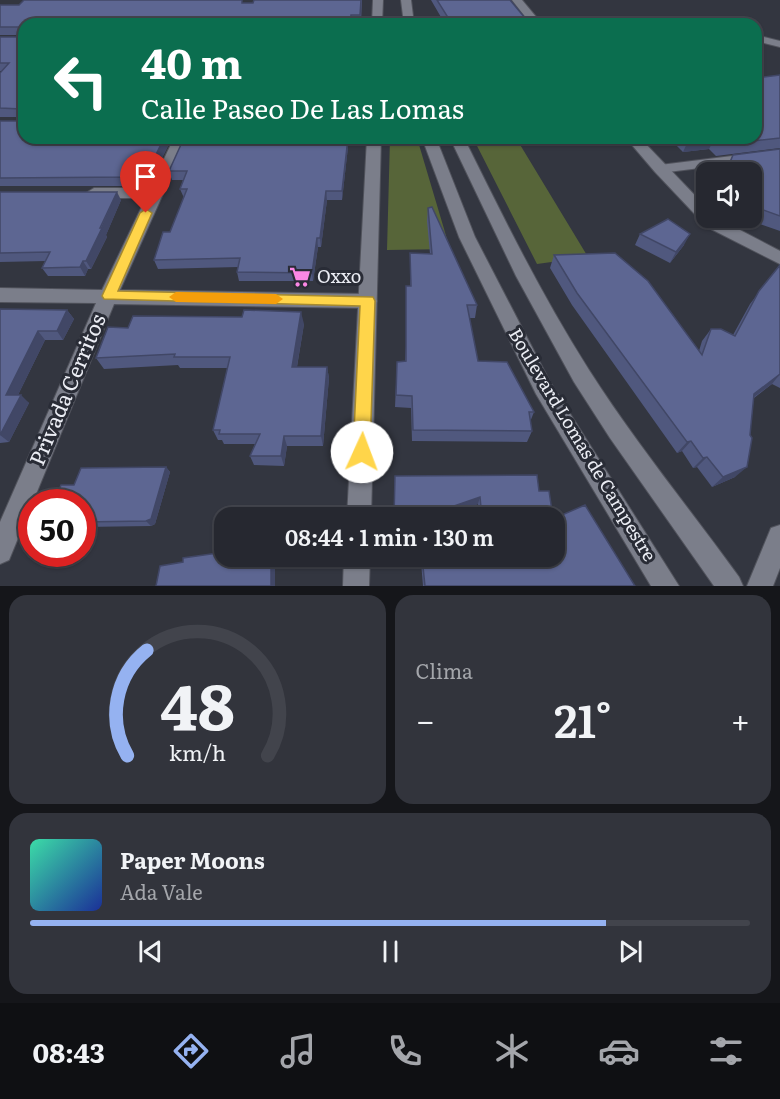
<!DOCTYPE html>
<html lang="es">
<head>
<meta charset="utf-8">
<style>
	body { margin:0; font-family:Literata,serif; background:#32343c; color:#f1f3f6; height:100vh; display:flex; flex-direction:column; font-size:22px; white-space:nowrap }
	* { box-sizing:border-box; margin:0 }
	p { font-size:20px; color:#a4a6ab }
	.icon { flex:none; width:33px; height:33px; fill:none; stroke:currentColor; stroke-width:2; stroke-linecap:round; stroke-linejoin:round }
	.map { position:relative; height:586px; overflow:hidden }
	.drawer { display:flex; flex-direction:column; gap:9px; padding:9px; background:#15161a; flex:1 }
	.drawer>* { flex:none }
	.hud { position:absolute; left:18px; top:18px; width:744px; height:126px; border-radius:18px; box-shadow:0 2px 4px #0004,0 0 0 2px #42444c; background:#0b6e4f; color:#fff; overflow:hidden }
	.tools { position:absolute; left:696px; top:162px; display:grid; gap:12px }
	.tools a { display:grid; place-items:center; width:66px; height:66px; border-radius:12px; background:#262830; box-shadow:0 2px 4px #0004,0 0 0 2px #42444c; font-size:30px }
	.speed { position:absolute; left:18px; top:489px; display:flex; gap:12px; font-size:30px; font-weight:700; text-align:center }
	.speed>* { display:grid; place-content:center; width:78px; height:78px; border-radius:50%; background:#262830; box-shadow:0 2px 4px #0004,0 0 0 2px #42444c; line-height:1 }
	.speed .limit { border:9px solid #d22; background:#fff; color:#111 }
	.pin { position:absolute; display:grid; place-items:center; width:51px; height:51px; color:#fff; margin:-62px -26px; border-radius:50% 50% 50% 0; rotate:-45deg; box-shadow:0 0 6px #0007 }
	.pin .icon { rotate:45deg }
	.me { position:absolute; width:66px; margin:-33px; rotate:2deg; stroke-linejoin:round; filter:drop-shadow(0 0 4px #0008) }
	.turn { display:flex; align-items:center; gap:21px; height:126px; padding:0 24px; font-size:27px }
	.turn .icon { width:78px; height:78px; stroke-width:2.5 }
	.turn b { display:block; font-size:42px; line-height:51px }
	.big { font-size:45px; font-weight:600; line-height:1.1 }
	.drawer .card { flex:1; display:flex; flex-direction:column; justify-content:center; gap:9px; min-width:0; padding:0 21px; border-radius:18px; background:#32343c }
	.drawer .dial { align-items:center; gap:0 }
	.dial svg { height:156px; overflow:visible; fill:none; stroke:#42444c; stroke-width:7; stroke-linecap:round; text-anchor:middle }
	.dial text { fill:#f1f3f6; stroke:none }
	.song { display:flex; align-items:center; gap:18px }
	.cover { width:72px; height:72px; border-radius:9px; background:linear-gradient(135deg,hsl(160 70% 55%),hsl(230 70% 35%)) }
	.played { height:6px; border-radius:3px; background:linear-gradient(90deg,#95b2f1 80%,#42444c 80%) }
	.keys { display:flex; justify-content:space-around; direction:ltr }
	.heat { display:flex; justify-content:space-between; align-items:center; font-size:33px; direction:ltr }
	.drawer .tiles { flex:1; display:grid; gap:9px; grid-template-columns:1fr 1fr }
	.card:last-child { grid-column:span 2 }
	.trip { position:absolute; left:214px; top:507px; width:351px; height:60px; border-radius:18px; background:#262830; box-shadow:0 2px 4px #0004,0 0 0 2px #42444c; font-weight:600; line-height:60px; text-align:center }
	.tab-bar { display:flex; height:96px; justify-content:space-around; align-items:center; background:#0f1013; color:#a4a6ab }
	.tab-bar .icon { width:42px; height:42px }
	.tab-bar .selected { color:#95b2f1 }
	.tab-bar b { font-size:27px; color:#f1f3f6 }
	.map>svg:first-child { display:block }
	.green { fill:#576539 }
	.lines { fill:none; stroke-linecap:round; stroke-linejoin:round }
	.minor-casing { stroke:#51535c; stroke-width:2 }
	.tertiary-casing { stroke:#51535c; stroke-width:2 }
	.secondary-casing { stroke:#51535c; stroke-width:2 }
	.minor { fill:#7b7e8a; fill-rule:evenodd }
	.tertiary { fill:#7b7e8a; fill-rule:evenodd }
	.secondary { fill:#7b7e8a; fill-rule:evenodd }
	.wall { fill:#50587e }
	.shaded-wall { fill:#414766 }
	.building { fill:#5d6692; stroke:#414766; stroke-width:1.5 }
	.route { fill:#ffd54a; stroke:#a68a30; stroke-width:1.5 }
	.slow { fill:#f59e0b }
	.labels { text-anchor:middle; stroke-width:6; stroke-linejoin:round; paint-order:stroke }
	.poi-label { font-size:18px; fill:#ebedf4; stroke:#292c36; text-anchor:start }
	.street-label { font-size:18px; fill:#ebedf4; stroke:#292c36 }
	.near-street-label { font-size:21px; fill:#ebedf4; stroke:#292c36 }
</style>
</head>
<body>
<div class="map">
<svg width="780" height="586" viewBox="0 0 780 586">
	<rect width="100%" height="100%" fill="#333640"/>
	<!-- green -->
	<path class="green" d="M390 138H417L450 249 387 250Z
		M473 138H516L588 257 537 264Z"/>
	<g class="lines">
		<defs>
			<path id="minor" d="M756 35 780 41V47L756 41Z
				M174 138H188L120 290 368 294 374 296 377 301 374 306 368 308 114 304 9 560 0 564V522L96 303 0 302V288L102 290 146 198H94L86 193 94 188H150Z
				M780 150V158L660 173 653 169 660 165Z
				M780 525V568L773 586H747L771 528Z"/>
			<path id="tertiary" d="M512 0H522L542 24H531Z
				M626 138H640L706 207V218H717L780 251V264L707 227 655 172Z"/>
			<path id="secondary" d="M373 0H383L382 24H372Z
				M401 0H411L414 24H404Z
				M367 138H381L371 518H347Z
				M422 138H436L475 237 550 382 679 586H651L536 394 459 237Z
				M450 138H464C503 217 542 296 589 370 635 442 689 508 739 577L743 586H714L610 438 574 382 516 276Z
				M344 556H370L369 586H343Z"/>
		</defs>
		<!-- minor casing -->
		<use href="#minor" class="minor-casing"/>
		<!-- tertiary casing -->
		<use href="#tertiary" class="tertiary-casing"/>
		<!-- secondary casing -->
		<use href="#secondary" class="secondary-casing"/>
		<!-- minor -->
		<use href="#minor" class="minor"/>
		<!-- tertiary -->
		<use href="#tertiary" class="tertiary"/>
		<!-- secondary -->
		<use href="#secondary" class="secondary"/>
	</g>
	<!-- wall -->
	<path class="wall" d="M254 0H362L361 23H352V24H24V138H172L151 180H135L132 186H0V121H19L22 119 21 117H0V73L2 71H0V37H22V35H0V5L253 3Z
		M431 0H510L530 24H445Z
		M780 75V148L716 156 709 149 683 152 669 138H756Z
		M184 138H349L342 200H327L321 247H318L313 281H239L237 272 238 267 158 269 154 260 170 232 184 198 180 189 183 180H172L169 171Z
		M780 149V231L743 218H752V172H724L733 155Z
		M0 192 121 200 106 235 107 237 91 269H88L85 276H48L42 268 46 261 0 262Z
		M428 208 477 305 475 318H469L478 361 534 412 530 422 532 431 527 442 412 441 411 408 395 407 397 362 405 361 410 286V253L430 254 427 221Z
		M640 234 684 245 670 263 635 245Z
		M554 255 699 351 702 341 711 329 733 335 750 304 780 265V388L772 384 754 398 735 477 712 487 697 467 693 468 682 451 677 453 572 305 550 268Z
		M0 309 67 310 74 319 63 340H45L18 395 29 403 9 442 0 443Z
		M304 324 297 367H327L329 378 323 446H287L284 466 254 465 250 456 255 444H224L222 440H218L213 430 228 368H180L178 365 104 369 96 358 128 328Z
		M166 467 170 472 155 524 151 526 82 527V502L74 485Z
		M395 476 539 491 553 518H480L478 504 439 518H394Z
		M422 557 635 586H423L421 562Z"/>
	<!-- shaded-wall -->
	<path class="shaded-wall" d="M164 138H172L151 180 148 171Z
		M348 138H349L342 200V191Z
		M708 138H715L709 149 683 152 688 141Z
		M131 172 135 180 132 186 129 177Z
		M326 191 327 200 321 247 320 238Z
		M117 192 121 200 106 235 107 237 91 269 86 261Z
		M690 234 684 245 670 263 676 252Z
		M317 238 318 247 313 281 312 273Z
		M83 261 88 269 85 276 80 267Z
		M67 310 74 319 63 340 57 331Z
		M301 312 304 324 295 378 292 367Z
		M38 331 45 340 14 403 6 395Z
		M327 367 329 378 323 446 321 436Z
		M780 374 772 384 743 405 754 394Z
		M21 395 29 403 9 442 0 435Z
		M284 436 287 446 284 466 281 456Z
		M691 441 682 451 677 453 687 442Z
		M707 457 697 467 693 468 703 458Z
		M166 467 170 472 155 524 151 526 146 521Z
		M747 467 735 477 712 487 723 477Z
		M480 497 478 504 439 518H428V515Z
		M271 556H275V586H271Z"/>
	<!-- building -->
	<path class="building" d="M24 0H242V3H253L254 0H361L360 15H351L350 24H24V138H164L148 171 131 172 129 177 0 178V121H19L22 119 21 109 0 108V73L9 63H0V37H22V29L20 27H0V5H19Z
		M437 0H510L530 24H452Z
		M626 19 629 24H579Z
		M780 75V138L723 144 716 138H756V78Z
		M184 138H348L342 191H326L320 238H317L312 273 237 272 240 258 154 260 163 232H170L187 189H180L187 171H169Z
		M686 138H708L688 141Z
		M780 149V216L752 206V172H726L733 155Z
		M0 192H117L100 228H102L86 261H83L80 267 42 268 50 252 0 253Z
		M432 207 477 305H467L478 361 507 362 534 412H529L532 431 413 430 412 396 396 395 397 362 406 361V286H411L410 253 432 254 428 208Z
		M668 219 690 234 676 252 640 234Z
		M615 253 648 281 702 355 711 329H721L735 336 759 291 780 265V374L754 394 750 435 752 438 747 467 723 477 707 457 703 458 691 441 687 442 577 293 554 255Z
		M0 309 67 310 57 331H38L6 395H21L0 435Z
		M244 310 301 312 292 367H327L321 436H284L281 456H250L260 434H219L220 430H213L230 357H174L175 354 96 358 108 327 128 328 133 316 242 317Z
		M166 467 151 519 146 521 82 522V502H55L61 485H74L81 468Z
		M537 475 539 491H549L553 518H482L480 497 428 515V518H394L395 476Z
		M585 505 635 586H425L422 557 555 556V518Z
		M225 552V556H271V586H156L160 566 183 562V558Z"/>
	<!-- route -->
	<path class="route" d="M146 209 152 213 118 291 373 297 375 301 370 452 368 458 362 460 355 458 353 452 360 306 104 299 102 296 140 213Z"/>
	<!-- slow -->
	<path class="slow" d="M176 292 276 294 283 299 276 304 176 302 169 297Z"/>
	<!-- icons -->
	<defs>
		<symbol id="supermarket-bare" viewBox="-9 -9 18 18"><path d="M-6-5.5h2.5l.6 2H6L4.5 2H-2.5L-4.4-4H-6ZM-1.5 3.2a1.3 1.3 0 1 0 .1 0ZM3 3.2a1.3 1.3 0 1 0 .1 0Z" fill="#fb87e5" stroke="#292c36" stroke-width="2.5" paint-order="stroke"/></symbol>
	</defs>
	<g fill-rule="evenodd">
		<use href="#supermarket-bare" x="285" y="262" width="30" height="30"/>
	</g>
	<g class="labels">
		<!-- poi labels -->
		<g class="poi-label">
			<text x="317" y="283">Oxxo</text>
		</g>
		<!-- street labels -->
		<g class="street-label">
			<text transform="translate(582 445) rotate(59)" y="6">Boulevard Lomas de Campestre</text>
		</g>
		<!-- near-street labels -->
		<g class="near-street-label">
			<text transform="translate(68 390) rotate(-67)" y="7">Privada Cerritos</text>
		</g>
	</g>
</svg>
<div class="tools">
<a><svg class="icon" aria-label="sound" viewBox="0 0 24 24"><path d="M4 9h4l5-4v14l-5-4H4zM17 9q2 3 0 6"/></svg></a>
</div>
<div class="speed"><div class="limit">50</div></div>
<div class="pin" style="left:146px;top:213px;background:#d93025"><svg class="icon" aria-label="arrive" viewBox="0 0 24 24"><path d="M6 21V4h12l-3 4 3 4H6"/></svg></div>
<svg class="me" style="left:362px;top:452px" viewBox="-20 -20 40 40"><circle r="19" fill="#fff"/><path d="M0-13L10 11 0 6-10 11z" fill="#ffd54a"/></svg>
<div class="trip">08:44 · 1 min · 130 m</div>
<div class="hud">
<div class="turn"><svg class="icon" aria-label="left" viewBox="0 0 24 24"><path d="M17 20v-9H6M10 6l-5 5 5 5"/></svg><div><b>40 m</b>Calle Paseo De Las Lomas</div></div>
</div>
</div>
<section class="drawer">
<div class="tiles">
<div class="card dial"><svg viewBox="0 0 100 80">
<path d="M14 69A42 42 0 1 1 86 69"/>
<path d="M14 69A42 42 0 0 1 24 15" stroke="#95b2f1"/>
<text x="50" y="56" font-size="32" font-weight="700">48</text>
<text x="50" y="72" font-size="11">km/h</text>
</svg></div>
<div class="card"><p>Clima</p>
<div class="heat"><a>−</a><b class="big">21°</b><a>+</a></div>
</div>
<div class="card">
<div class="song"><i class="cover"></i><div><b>Paper Moons</b><p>Ada Vale</p></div></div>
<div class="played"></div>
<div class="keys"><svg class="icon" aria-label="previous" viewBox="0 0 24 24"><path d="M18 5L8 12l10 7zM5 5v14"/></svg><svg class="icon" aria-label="pause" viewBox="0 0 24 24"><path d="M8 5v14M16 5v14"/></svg><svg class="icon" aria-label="next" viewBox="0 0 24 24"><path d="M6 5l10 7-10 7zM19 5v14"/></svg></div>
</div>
</div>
</section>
<nav class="tab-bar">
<b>08:43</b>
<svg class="icon selected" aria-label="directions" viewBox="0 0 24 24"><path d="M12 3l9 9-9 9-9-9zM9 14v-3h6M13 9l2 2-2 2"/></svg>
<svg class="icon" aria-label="music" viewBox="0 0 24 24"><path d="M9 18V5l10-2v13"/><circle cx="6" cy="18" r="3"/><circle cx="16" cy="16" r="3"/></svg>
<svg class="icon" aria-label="phone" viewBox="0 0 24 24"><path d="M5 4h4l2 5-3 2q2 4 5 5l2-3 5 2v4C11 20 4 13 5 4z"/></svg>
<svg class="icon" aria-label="climate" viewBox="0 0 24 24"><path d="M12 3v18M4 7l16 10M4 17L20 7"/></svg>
<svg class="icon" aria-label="car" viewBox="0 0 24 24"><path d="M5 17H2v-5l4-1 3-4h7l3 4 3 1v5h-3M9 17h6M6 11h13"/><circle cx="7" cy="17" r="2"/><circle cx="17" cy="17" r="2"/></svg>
<svg class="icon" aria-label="filters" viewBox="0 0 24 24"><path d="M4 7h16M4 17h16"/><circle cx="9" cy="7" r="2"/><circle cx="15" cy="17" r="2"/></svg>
</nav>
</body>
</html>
